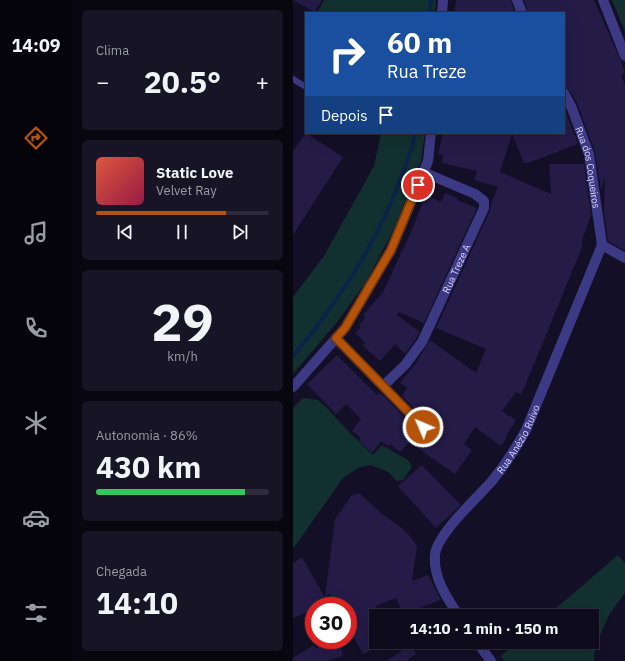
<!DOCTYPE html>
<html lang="pt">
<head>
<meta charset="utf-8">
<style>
	body { margin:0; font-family:"IBM Plex Sans",sans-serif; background:#171425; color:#f1f3f6; height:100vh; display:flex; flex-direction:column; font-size:15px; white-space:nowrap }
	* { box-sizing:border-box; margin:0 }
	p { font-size:13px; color:#9b9ba3 }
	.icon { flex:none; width:22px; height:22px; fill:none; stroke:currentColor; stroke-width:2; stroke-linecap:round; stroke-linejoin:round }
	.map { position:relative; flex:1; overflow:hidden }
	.side { display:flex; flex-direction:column; gap:10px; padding:10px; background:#08060f; width:221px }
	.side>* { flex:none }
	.banner { position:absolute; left:12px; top:12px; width:260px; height:122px; border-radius:0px; box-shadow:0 4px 16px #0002,0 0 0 1px #2e2b3b; background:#1a4fa0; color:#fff; overflow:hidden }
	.speed { position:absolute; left:12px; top:597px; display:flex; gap:8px; font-size:20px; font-weight:700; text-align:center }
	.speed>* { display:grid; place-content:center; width:52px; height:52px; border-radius:50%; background:#0e0b1c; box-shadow:0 4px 16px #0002,0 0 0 1px #2e2b3b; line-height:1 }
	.speed .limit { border:6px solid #d22; background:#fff; color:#111 }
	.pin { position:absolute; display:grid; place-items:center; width:34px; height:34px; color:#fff; margin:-17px; border:2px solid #fff; border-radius:50%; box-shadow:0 1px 4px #0007 }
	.me { position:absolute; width:44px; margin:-22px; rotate:315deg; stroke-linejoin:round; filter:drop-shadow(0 0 3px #0008) }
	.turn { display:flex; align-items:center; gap:14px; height:84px; padding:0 16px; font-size:18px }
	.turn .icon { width:52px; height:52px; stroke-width:2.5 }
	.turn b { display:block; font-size:28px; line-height:34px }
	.then { display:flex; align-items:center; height:38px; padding:0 16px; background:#0003; gap:8px; font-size:15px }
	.big { font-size:30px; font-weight:700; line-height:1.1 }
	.side .widget { flex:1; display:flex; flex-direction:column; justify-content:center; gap:6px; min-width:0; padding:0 14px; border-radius:6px; background:#171425 }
	.side .dial { align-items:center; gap:0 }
	.dial b { font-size:52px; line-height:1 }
	.song { display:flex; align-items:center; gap:12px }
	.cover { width:48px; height:48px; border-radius:6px; background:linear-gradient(135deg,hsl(10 70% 55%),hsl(340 70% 35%)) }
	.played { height:4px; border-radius:2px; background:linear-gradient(90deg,#b45309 75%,#2e2b3b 75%) }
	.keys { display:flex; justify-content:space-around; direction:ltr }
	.heat { display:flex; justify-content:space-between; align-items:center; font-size:22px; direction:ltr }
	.charge { height:6px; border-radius:3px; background:linear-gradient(90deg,#34c759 86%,#2e2b3b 0) }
	.trip { position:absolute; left:76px; top:609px; width:230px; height:40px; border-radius:0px; background:#0e0b1c; box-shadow:0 4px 16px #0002,0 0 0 1px #2e2b3b; font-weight:700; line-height:40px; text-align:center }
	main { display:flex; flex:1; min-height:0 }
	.menu { display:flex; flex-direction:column; width:72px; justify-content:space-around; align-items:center; background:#06040b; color:#9b9ba3 }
	.menu .icon { width:28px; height:28px }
	.menu .on { color:#b45309 }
	.menu b { font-size:18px; color:#f1f3f6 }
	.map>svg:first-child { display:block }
	.green { fill:#12302f }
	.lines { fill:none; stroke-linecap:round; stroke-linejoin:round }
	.stream { stroke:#0c2248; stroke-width:4 }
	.building { fill:#241b47 }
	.service { stroke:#3d3a85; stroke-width:6 }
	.minor { stroke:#3d3a85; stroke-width:10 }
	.route-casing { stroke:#753606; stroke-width:10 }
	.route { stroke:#b45309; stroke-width:7 }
	.labels { text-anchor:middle; stroke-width:4; stroke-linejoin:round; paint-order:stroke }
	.street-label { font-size:10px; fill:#d9d4ff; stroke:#130f26 }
</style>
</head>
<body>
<main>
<nav class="menu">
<b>14:09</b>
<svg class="icon on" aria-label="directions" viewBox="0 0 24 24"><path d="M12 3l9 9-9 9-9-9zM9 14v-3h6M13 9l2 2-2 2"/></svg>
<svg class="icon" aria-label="music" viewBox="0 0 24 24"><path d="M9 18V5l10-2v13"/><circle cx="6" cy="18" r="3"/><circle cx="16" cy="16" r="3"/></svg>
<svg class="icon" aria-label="phone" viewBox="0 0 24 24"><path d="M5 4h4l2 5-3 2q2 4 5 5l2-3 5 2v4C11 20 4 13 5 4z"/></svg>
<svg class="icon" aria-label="climate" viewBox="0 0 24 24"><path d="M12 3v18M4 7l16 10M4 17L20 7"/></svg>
<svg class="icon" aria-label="car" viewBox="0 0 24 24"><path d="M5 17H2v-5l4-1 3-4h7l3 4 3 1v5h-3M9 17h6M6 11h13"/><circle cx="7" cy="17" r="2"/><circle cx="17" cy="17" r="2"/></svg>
<svg class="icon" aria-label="filters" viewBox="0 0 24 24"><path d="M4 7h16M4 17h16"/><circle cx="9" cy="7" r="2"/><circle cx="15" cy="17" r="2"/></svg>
</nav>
<section class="side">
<div class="widget"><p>Clima</p>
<div class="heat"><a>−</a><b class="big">20.5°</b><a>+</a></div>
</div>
<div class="widget">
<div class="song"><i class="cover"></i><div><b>Static Love</b><p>Velvet Ray</p></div></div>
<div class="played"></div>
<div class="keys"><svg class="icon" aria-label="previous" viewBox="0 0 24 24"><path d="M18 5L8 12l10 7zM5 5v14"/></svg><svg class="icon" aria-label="pause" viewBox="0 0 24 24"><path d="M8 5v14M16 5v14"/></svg><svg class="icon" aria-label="next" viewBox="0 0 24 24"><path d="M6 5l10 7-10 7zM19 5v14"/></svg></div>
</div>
<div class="widget dial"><b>29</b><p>km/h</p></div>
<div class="widget"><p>Autonomia · 86%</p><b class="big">430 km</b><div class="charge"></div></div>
<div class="widget"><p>Chegada</p><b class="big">14:10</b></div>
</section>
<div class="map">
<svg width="332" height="661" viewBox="0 0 332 661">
	<rect width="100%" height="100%" fill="#130f26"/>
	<!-- green -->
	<path class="green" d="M31 0H143L142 13H24Z
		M319 0H332V32Z
		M88 133H132L128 161 101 229 73 282 45 321 0 374V297L31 256 81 166Z
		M10 398 25 400 33 407 58 434 80 455 89 445 115 460 119 467 110 480 104 481 95 472 86 468 77 465 65 468 50 478 0 549V408Z
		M325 555 332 563V593L316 615 302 647 301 661H211L208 656 224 642H299V616H254Z"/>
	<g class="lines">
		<!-- stream -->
		<path class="stream" d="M137 13 138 0
			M0 356C45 302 85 243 108 177 114 162 120 148 122 133"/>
	</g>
	<!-- building -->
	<path class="building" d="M0 0H29L22 12Z
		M163 0H218L222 13H161Z
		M231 0H301L328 61 332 73 328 75 332 85V251L315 241 311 212 312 177 308 190 302 152 284 103 276 90 271 87V13H235Z
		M271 107 285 144 235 163H231L219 134 207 172 258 194 256 164H291L298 215 290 237 288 250 232 386 228 394 223 392 209 411 223 420 213 436 214 437 208 446 182 427 171 444 179 450 162 474 116 442 107 452 97 444 95 446 88 441 79 453 66 441 68 438 59 431 68 419 53 404 43 414 14 384 44 355 84 395 86 393 91 396 125 432 131 433 135 431 136 425 109 396 114 388 107 383 123 363 137 340 183 373 193 349 143 328 197 211 198 204 205 187 181 180 184 171 148 163 150 155 145 154 150 133H271Z
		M13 133 50 157 0 235V151Z
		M152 193 165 198 164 200 184 208 131 323 106 312 104 315 127 332 123 339 112 354 102 344 87 361 70 346 72 342 62 333 68 327 66 325 72 318 70 315 90 292 118 232 133 195 148 202Z
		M129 465 168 505 143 528 105 486Z
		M66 493 88 513 109 528 116 535 124 546 119 581 135 575 148 600 110 614 103 598 83 606V648L70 654 55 627V606H43L37 594 32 596 42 519 58 496Z
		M9 557 37 606H21V609L0 618V563Z
		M46 640 50 656 32 661H0V658L21 645 22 648Z
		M117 645 123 654 113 661H93Z"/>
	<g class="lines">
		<!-- service -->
		<path class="service" d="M0 79 13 87"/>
		<!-- minor -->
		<g class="minor">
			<path d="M224 0 229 13"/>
			<path d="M310 0 332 56"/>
			<path d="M149 13 150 0"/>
			<path id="s1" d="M271 93 278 106 296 154 309 245"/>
			<path d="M309 245 332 258"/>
			<path d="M43 338 130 427"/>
			<path id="s2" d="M90 386 112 365 129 342 191 208V201L182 194 130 172"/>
			<path d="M0 387 52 328 98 250 135 161 138 133"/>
			<path id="s3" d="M166 616C154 598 140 578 142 555 143 535 185 497 199 481 212 465 223 448 233 430L309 245"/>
			<path d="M184 642 198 661"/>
		</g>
	</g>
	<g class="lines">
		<defs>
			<path id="route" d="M125 185 98 250 52 328 43 338 130 427"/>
		</defs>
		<!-- route casing -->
		<use href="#route" class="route-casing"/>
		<!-- route -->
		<use href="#route" class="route"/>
	</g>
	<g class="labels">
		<!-- street labels -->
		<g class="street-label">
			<text dy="4" stroke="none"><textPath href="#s1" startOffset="79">Rua dos Coqueiros</textPath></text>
			<text dy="4" stroke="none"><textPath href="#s2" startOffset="140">Rua Treze A</textPath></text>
			<text dy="4" stroke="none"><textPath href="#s3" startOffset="211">Rua Anézio Ruivo</textPath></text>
		</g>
	</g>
</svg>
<div class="speed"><div class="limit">30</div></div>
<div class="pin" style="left:125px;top:185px;background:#d93025"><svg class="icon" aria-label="arrive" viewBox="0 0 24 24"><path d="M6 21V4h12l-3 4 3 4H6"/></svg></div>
<svg class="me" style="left:130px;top:427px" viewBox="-20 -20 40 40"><circle r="17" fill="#b45309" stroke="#fff" stroke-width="3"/><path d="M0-11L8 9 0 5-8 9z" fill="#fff"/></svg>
<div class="trip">14:10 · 1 min · 150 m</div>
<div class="banner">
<div class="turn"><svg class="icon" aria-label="right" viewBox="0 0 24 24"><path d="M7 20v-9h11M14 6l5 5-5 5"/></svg><div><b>60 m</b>Rua Treze</div></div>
<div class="then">Depois<svg class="icon" aria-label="arrive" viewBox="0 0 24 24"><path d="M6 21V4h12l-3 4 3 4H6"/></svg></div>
</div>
</div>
</main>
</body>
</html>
